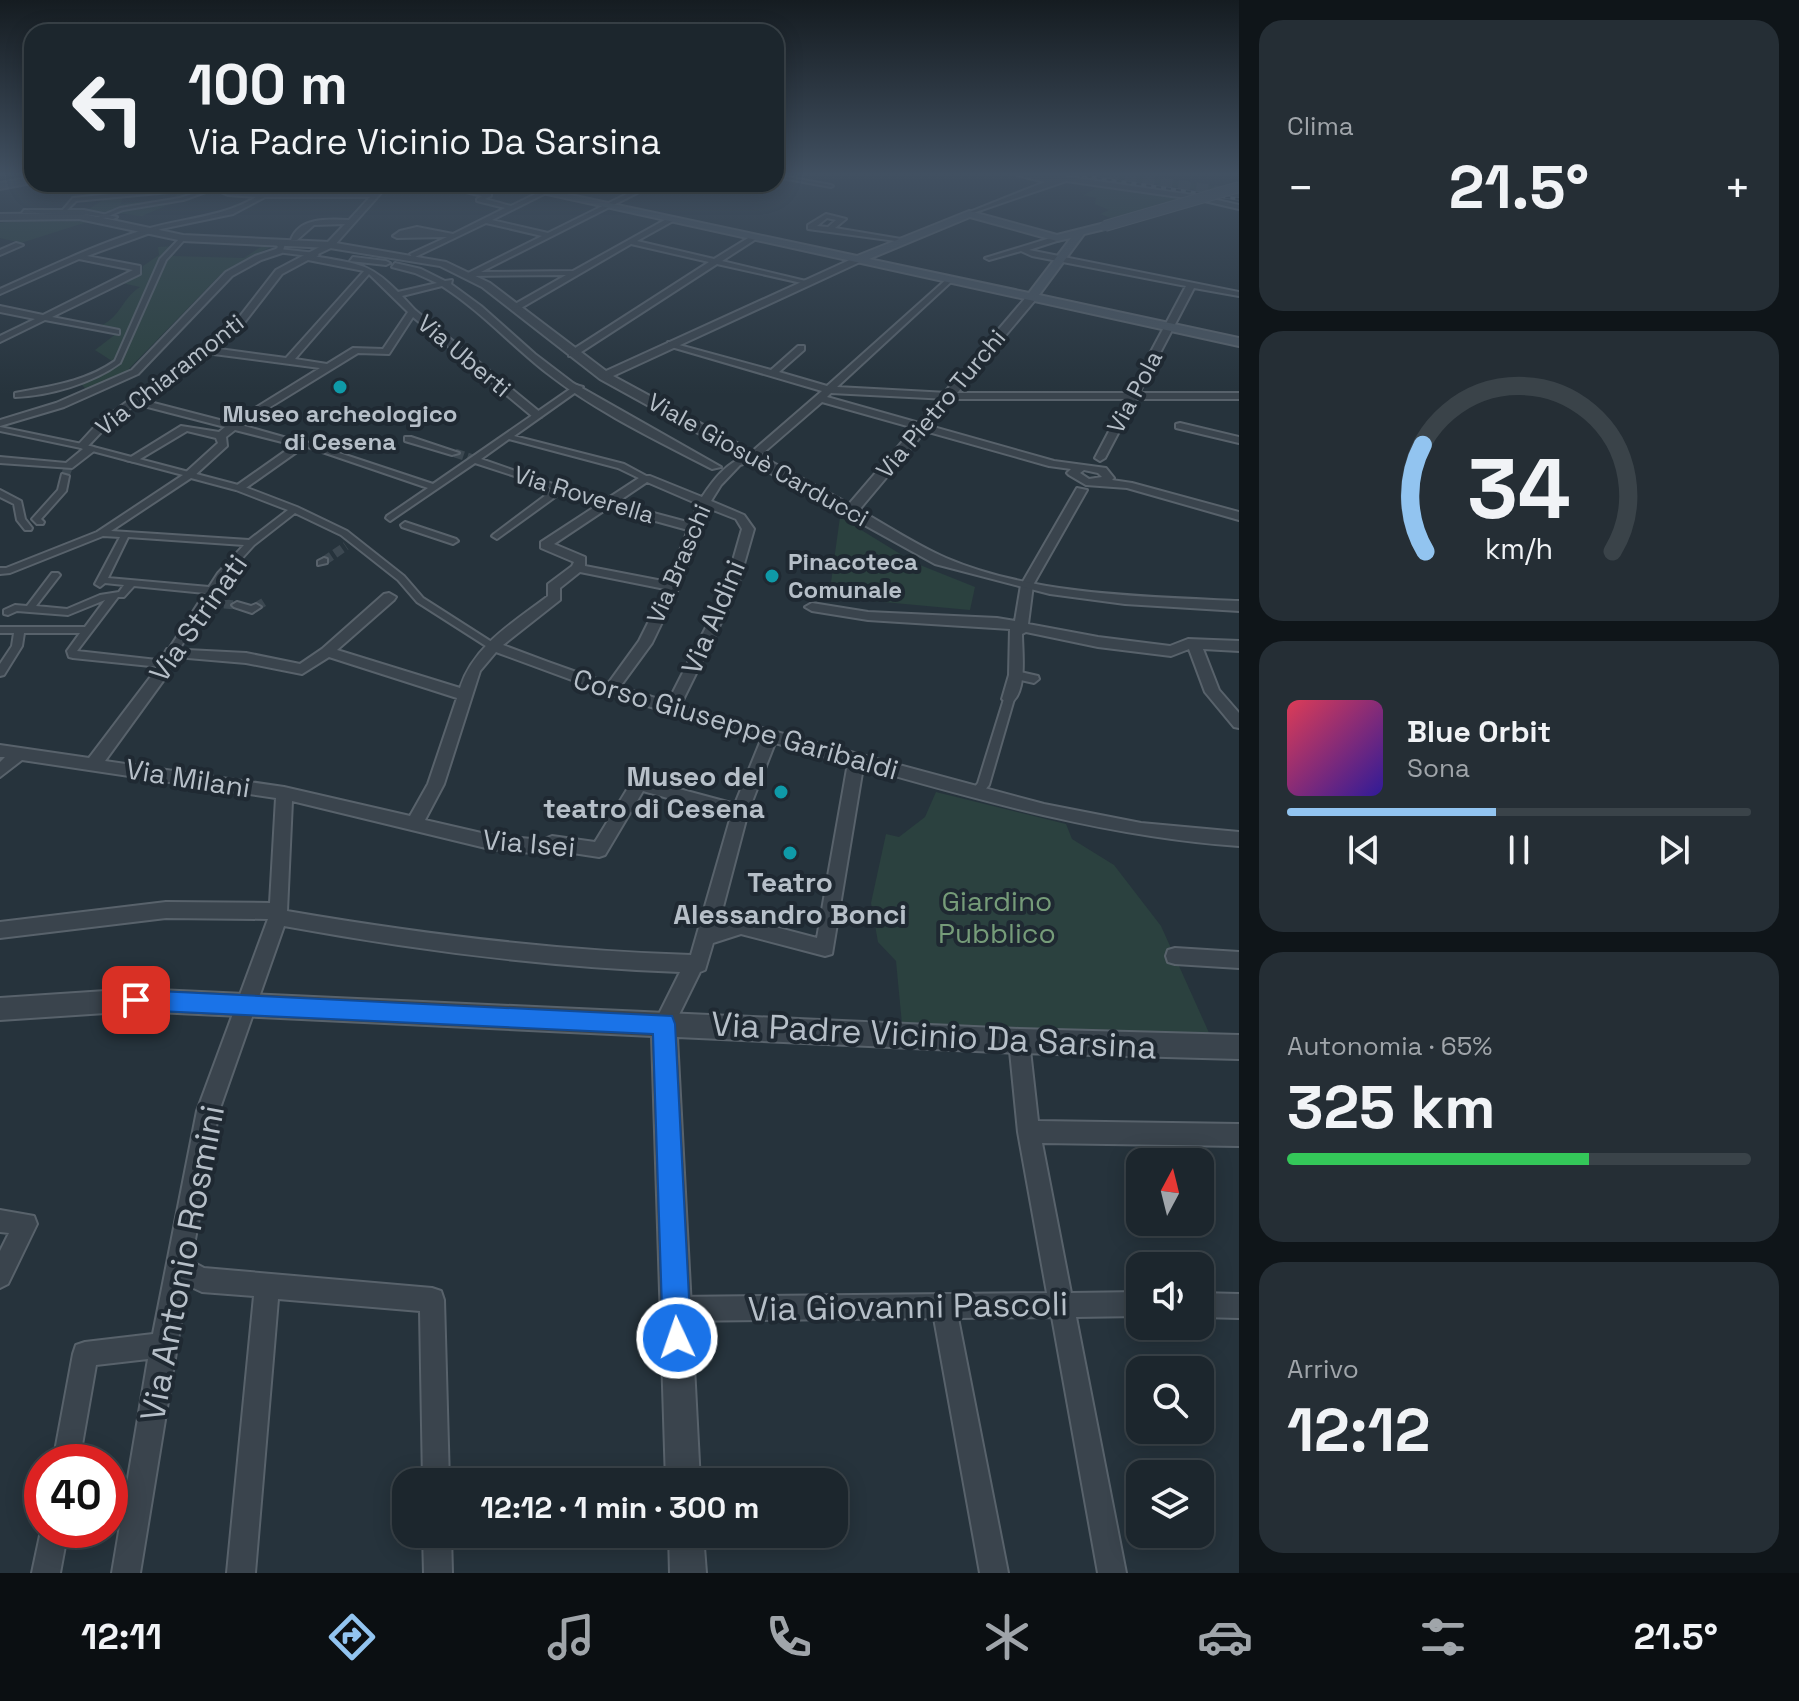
<!DOCTYPE html>
<html lang="it">
<head>
<meta charset="utf-8">
<style>
	body { margin:0; font-family:"Space Grotesk",sans-serif; background:#252e35; color:#f1f3f6; height:100vh; display:flex; flex-direction:column; font-size:30px; white-space:nowrap }
	* { box-sizing:border-box; margin:0 }
	p { font-size:26px; color:#a0a5aa }
	.icon { flex:none; width:44px; height:44px; fill:none; stroke:currentColor; stroke-width:2; stroke-linecap:round; stroke-linejoin:round }
	.map { position:relative; flex:1; overflow:hidden }
	.panel { display:flex; flex-direction:column; gap:20px; padding:20px; background:#0f1519; width:560px }
	.panel>* { flex:none }
	.top-card { position:absolute; left:24px; top:24px; width:760px; height:168px; border-radius:24px; box-shadow:0 4px 20px #0003,0 0 0 2px #3a4349; background:#1c262d; color:#f1f3f6; overflow:hidden }
	.needle { width:52px; rotate:7deg }
	.controls { position:absolute; left:1126px; top:1148px; display:grid; gap:16px }
	.controls a { display:grid; place-items:center; width:88px; height:88px; border-radius:16px; background:#1c262d; box-shadow:0 4px 20px #0003,0 0 0 2px #3a4349; font-size:40px }
	.speed { position:absolute; left:24px; top:1444px; display:flex; gap:16px; font-size:40px; font-weight:700; text-align:center }
	.speed>* { display:grid; place-content:center; width:104px; height:104px; border-radius:50%; background:#1c262d; box-shadow:0 4px 20px #0003,0 0 0 2px #3a4349; line-height:1 }
	.speed .limit { border:12px solid #d22; background:#fff; color:#111 }
	.pin { position:absolute; display:grid; place-items:center; width:68px; height:68px; color:#fff; margin:-34px; border-radius:16px; box-shadow:0 4px 12px #0006 }
	.me { position:absolute; width:88px; margin:-44px; rotate:357deg; stroke-linejoin:round; filter:drop-shadow(0 0 6px #0008) }
	.turn { display:flex; align-items:center; gap:28px; height:168px; padding:0 32px; font-size:36px }
	.turn .icon { width:104px; height:104px; stroke-width:2.5 }
	.turn b { display:block; font-size:56px; line-height:68px }
	.big { font-size:60px; font-weight:700; line-height:1.1 }
	.panel .card { flex:1; display:flex; flex-direction:column; justify-content:center; gap:12px; min-width:0; padding:0 28px; border-radius:24px; background:#252e35 }
	.panel .dial { align-items:center; gap:0 }
	.dial svg { height:208px; overflow:visible; fill:none; stroke:#3a4349; stroke-width:7; stroke-linecap:round; text-anchor:middle }
	.dial text { fill:#f1f3f6; stroke:none }
	.song { display:flex; align-items:center; gap:24px }
	.cover { width:96px; height:96px; border-radius:12px; background:linear-gradient(135deg,hsl(350 70% 55%),hsl(250 70% 35%)) }
	.played { height:8px; border-radius:4px; background:linear-gradient(90deg,#92c4f0 45%,#3a4349 45%) }
	.keys { display:flex; justify-content:space-around; direction:ltr }
	.heat { display:flex; justify-content:space-between; align-items:center; font-size:44px; direction:ltr }
	.charge { height:12px; border-radius:6px; background:linear-gradient(90deg,#34c759 65%,#3a4349 0) }
	.trip { position:absolute; left:392px; top:1468px; width:456px; height:80px; border-radius:24px; background:#1c262d; box-shadow:0 4px 20px #0003,0 0 0 2px #3a4349; font-weight:700; line-height:80px; text-align:center }
	.tab-bar { display:flex; height:128px; justify-content:space-around; align-items:center; background:#0b0f12; color:#a0a5aa }
	.tab-bar .icon { width:56px; height:56px }
	.tab-bar .on { color:#92c4f0 }
	.tab-bar b { font-size:36px; color:#f1f3f6 }
	main { display:flex; flex:1; min-height:0 }
	.map>svg:first-child { display:block }
	.green { fill:#2b413f }
	.lines { fill:none; stroke-linecap:round; stroke-linejoin:round }
	.pedestrian-tunnel { stroke:#3c4851; stroke-width:9; stroke-dasharray:9 4; stroke-linecap:butt }
	.trunk-tunnel { stroke:#3c4851; stroke-width:12; stroke-dasharray:12 6; stroke-linecap:butt }
	.pedestrian-casing { stroke:#58626b; stroke-width:4 }
	.minor-casing { stroke:#58626b; stroke-width:4 }
	.tertiary-casing { stroke:#58626b; stroke-width:4 }
	.secondary-casing { stroke:#58626b; stroke-width:4 }
	.pedestrian { fill:#3a444d; fill-rule:evenodd }
	.minor { fill:#3a444d; fill-rule:evenodd }
	.tertiary { fill:#3a444d; fill-rule:evenodd }
	.secondary { fill:#48545f; fill-rule:evenodd }
	.rail-casing { stroke:#5e6b75; stroke-width:3 }
	.rail { stroke:#1f2932; stroke-width:2; stroke-dasharray:5; stroke-linecap:butt }
	.secondary-bridge-casing { stroke:#58626b; stroke-width:12; stroke-linecap:butt }
	.secondary-bridge { stroke:#48545f; stroke-width:10 }
	.route { fill:#1a73e8; stroke:#114b97; stroke-width:2 }
	.culture-dot { fill:#0f9aa8; stroke:#1f2932; stroke-width:3 }
	.labels { text-anchor:middle; stroke-width:8; stroke-linejoin:round; paint-order:stroke }
	.far-street-label { font-size:24px; fill:#b6bfc8; stroke:#1f2932 }
	.far-poi-label { font-size:24px; font-weight:bold; fill:#b6bfc8; stroke:#1f2932 }
	.street-label { font-size:28px; fill:#b6bfc8; stroke:#1f2932 }
	.poi-label { font-size:28px; font-weight:bold; fill:#b6bfc8; stroke:#1f2932; text-anchor:end }
	.park-label { font-size:28px; fill:#769c79; stroke:#1f2932 }
	.near-street-label { font-size:34px; fill:#b6bfc8; stroke:#1f2932 }
</style>
</head>
<body>
<main>
<div class="map">
<svg width="1239" height="1573" viewBox="0 0 1239 1573">
	<rect width="100%" height="100%" fill="#26333c"/>
	<!-- green -->
	<path class="green" d="M1090 175H1135L1239 190V196Z
		M1089 183 1175 197 1178 200 1114 219 1100 214 1109 210 1095 204 1096 198 1083 195 1097 188 1087 185Z
		M193 190 201 191 142 216 87 210 105 199 123 197 121 204 175 198 179 191Z
		M31 218 87 222 21 243 0 238V223Z
		M176 246 170 253 173 256 244 258 262 246 270 247 222 273 124 374 89 392 77 380 101 371 112 361 95 350 121 330 102 325C121 316 123 297 140 287L122 283 142 273 143 266 159 255 158 247Z
		M840 517 915 563 975 587 970 610 829 597Z
		M936 792 1066 824 1072 839 1114 865 1161 926 1210 1035 902 1024 896 961 878 942 871 903 886 834 899 837 925 817Z"/>
	<g class="lines">
		<!-- pedestrian-tunnel -->
		<path class="pedestrian-tunnel" d="M455 453 473 459
			M65 476 68 468
			M324 561 346 546
			M211 603 237 605
			M256 607 264 602"/>
		<!-- trunk-tunnel -->
		<path class="trunk-tunnel" d="M1107 175 1239 195"/>
		<defs>
			<path id="pedestrian" d="M776 175 831 185 833 186 831 187 776 177Z
				M734 184H740L729 189V187Z
				M213 187 217 188 183 200 123 210 99 220 96 218 120 208 180 198Z
				M73 198 78 199 65 212H61Z
				M181 237 186 238 166 260 120 363C93 383 49 396 15 397V393C51 386 85 382 115 361L160 259Z
				M279 249 316 253 319 255 316 257 277 252Z
				M576 385 583 387 514 436 624 464 650 478 643 480 618 468 509 439 481 459 613 505 606 507 562 492 497 539 492 536 494 534 554 489 475 463 390 521 386 518 387 516 428 488 299 444 306 442 433 484Z
				M0 427 82 444 242 486 297 507 347 531 404 576 423 598 498 646 497 648H489L417 602 398 580 341 535 295 513 254 545 225 577 176 654 172 655 167 652 205 593 134 586 124 597H118L77 651 166 661 170 662 171 665 170 668 73 658 69 657 67 651 80 633H24L22 646 4 675 0 676V664L12 646 14 633H0V627H85L105 600 68 615 17 611 8 615 4 614V610L15 605 27 606 52 573H58L60 575 36 606 67 609 100 595 119 592 124 585 105 583 100 587 95 584 120 537 103 536 10 573 0 574V568H6L97 532 183 475 81 448 0 431ZM191 478 236 490 288 510 249 540 111 531ZM128 537 244 545 218 573 209 587 108 578Z
				M405 437H411L459 453 452 455 405 441Z
				M62 474 69 476 66 491 41 519 44 522 43 524H37L32 519 58 490Z
				M0 490 21 501 25 519 32 528 31 530H25L17 520 14 504 0 497Z
				M405 522 456 539 458 541 453 544 402 527 401 525Z
				M324 558 327 559V563L318 565V561Z
				M237 602 251 606 256 604 261 607 252 613 234 607 232 605Z
				M1016 671 1038 676 1039 679 1034 683 1012 678 1011 675 1012 672Z
				M1009 695 1014 699 989 785 980 796H972L970 793 978 783 1004 699Z"/>
			<path id="minor" d="M1017 175H1056L1200 196 1239 205V209L1200 200 1066 181 967 215V213L1045 182Z
				M205 184H213L229 191 261 193 270 184H277L269 193H374L382 184H389L333 247 314 256C355 264 368 261 398 292L437 283 415 273 392 267 395 263 421 269 445 281 452 280 451 284 481 306 535 354 573 383 721 467 712 469C656 440 597 412 547 373 511 345 481 311 442 286L402 296 415 310 541 413V417H533L413 317 389 354 358 353 241 425 308 444 243 490 233 488 294 445 235 430 226 437 227 446 193 477H185V473L218 443 216 438 187 431 135 462 126 460 181 426 219 432 225 427 136 404 107 426 88 446 94 447V451L72 468 0 463V457L66 463 83 449 77 446 99 422 234 324 276 270 327 243 345 224 314 225 297 240H291C299 217 328 219 349 220L370 197H265L233 214 161 229 87 256 140 266V274L52 317 119 330V334L45 320 0 342V336L35 319 0 312V306L43 315 133 270 79 259 0 294V289C47 268 94 245 143 230 181 218 222 218 256 197L228 195 211 188 75 201 73 198ZM308 260 364 271 286 358 212 348 240 328 282 274ZM369 274 408 312 383 349 353 348 327 364 295 359ZM206 353 320 368 231 423 142 400Z
				M465 184H473L466 188 491 194V196L485 199 511 206 556 184H564L492 220 548 233 647 184H655L481 272 573 271 670 217 673 221 637 241 714 259 753 235 756 239 722 261 810 282 806 284 717 264 575 356H569V352L709 262 631 244 521 308H515V304L566 275 470 276 466 274 542 236 486 223 413 258 410 254 447 237 397 238 393 236 400 231 417 227 453 234 505 208 477 201V199L482 196 458 190V188Z
				M24 210H84L117 217 113 219 84 214 22 213Z
				M826 214 846 219 835 228 907 240 903 242 808 229V225ZM827 218 836 220 828 227 817 226Z
				M1057 236 1060 240 1029 250 1239 292V296L1194 288 1139 393H1239V399H1136L1105 458 1100 461 1095 458 1126 399H948L831 393 827 397 1054 461 1106 468 1114 478 1112 480 1132 483 1239 512V520L1127 488 1086 485 1069 475 1067 473 1071 469 1049 466 822 402 755 460 740 465 721 485 711 501 744 515 754 529 736 592 680 706 1044 804 1141 823 1239 832V846C1109 837 987 802 863 767L832 954 825 956 741 934 713 943 705 970 700 972 671 1031 664 1033 657 1031 654 1024 680 972C547 967 415 950 284 926L219 1111 191 1261 204 1268 432 1288 441 1291 444 1300 449 1482H423L420 1311 278 1299 255 1573H227L254 1296 202 1292 187 1285 140 1573H112L148 1359 96 1365 79 1462H53L73 1354 76 1345 85 1342 153 1334 197 1111 268 919 166 918 0 938V922L166 902 270 903 276 798 22 760 0 777V762L5 757H0V745L89 758 152 675 167 649 246 653 300 664 322 649 384 594 389 593 396 597 394 600 337 650 460 688C474 645 514 622 548 596V584L572 566 574 562 541 548V542L642 476H650L702 497C714 479 726 463 747 456L822 391 668 346V342L771 370 798 346H804V350L779 372 827 386 949 277 952 281 837 387 948 393H1129L1186 286 1032 256 1021 251 989 260 985 258ZM1084 470 1098 473 1102 477 1089 479 1080 473ZM647 482 698 504 691 523 616 503ZM608 508 688 530 668 582 585 566V557L554 544ZM708 508 736 519 742 529 724 592 668 702C612 685 557 666 503 645L560 600V588L580 572 665 589 639 641 610 681 617 686 622 684 652 643 679 587ZM496 652 621 698 761 740 735 804 642 779 631 783 595 842 552 836 542 840 490 835 425 820 444 784 480 671ZM176 657 246 663 302 674 329 657 457 698 428 784 410 816 284 787 105 761 163 681ZM775 743 848 763 817 938 741 918 718 926 748 812ZM643 791 731 816 691 955C555 951 421 934 287 911L292 801 490 849 543 854 553 850 599 857 605 855Z
				M274 242 285 244 282 253 261 260 232 276 138 374 64 407 0 426V420L56 403 132 370 226 272 255 256 276 249 278 247Z
				M16 243 23 245 0 255V250Z
				M353 257 386 261 390 263 386 265 350 261Z
				M1180 423 1239 437V443L1176 428V424Z
				M1077 488 1087 490 1033 585 1028 624 1098 637 1170 646 1188 639 1239 641V651L1203 649 1219 690 1239 713V728L1234 727 1205 692 1189 649 1171 656 1098 647 1026 632 1022 634C1022 652 1028 695 1009 704L1002 699 1009 675 1010 629 868 620 812 611 805 607 812 603 868 612 997 618 1015 621 1021 585Z
				M1175 948 1239 952V968L1175 964 1168 962 1166 956 1168 950Z
				M1019 1031 1026 1034 1029 1041 1038 1121 1239 1124V1146L1042 1143 1071 1293 1140 1292V1316L1076 1317 1126 1573H1098L1052 1317 958 1318 1008 1573H980L934 1318 675 1321 666 1318 663 1309 666 1300 675 1297 1047 1293 1018 1132 1009 1041 1012 1034Z
				M0 1210 34 1216 37 1224 8 1284 0 1288V1251L9 1233 0 1232Z
				M1200 1293 1239 1294V1318L1200 1317Z
				M42 1526V1530H68L60 1573H32Z
				M423 1534H451L452 1573H424Z"/>
			<path id="tertiary" d="M79 213 183 235 330 242 446 262 490 283 606 371 854 258H860V262L613 376 849 504 1028 295H1036V299L859 510C888 526 916 545 946 558 1032 595 1146 597 1239 601V611L1125 604 1050 594 935 564 600 379 482 287 440 266 330 248 183 241 79 219 0 220V214Z
				M136 989 1019 1029 1239 1035V1059L1019 1053 677 1037 700 1482H666L652 1036 136 1011 0 1020V998Z
				M669 1534H703L706 1573H670Z"/>
			<path id="secondary" d="M32 177V183L0 189V183Z
				M501 184H519L857 256 969 211 1057 235 1105 223 1109 228 1084 234 1039 295 1239 338V346ZM970 217 1057 241 1071 238 1029 293 869 259Z"/>
		</defs>
		<!-- pedestrian casing -->
		<use href="#pedestrian" class="pedestrian-casing"/>
		<!-- minor casing -->
		<use href="#minor" class="minor-casing"/>
		<!-- tertiary casing -->
		<use href="#tertiary" class="tertiary-casing"/>
		<!-- secondary casing -->
		<use href="#secondary" class="secondary-casing"/>
		<!-- pedestrian -->
		<use href="#pedestrian" class="pedestrian"/>
		<!-- minor -->
		<use href="#minor" class="minor"/>
		<!-- tertiary -->
		<use href="#tertiary" class="tertiary"/>
		<!-- secondary -->
		<use href="#secondary" class="secondary"/>
		<defs>
			<path id="rail" d="M1077 175 1239 199"/>
		</defs>
		<!-- rail casing -->
		<use href="#rail" class="rail-casing"/>
		<!-- rail -->
		<use href="#rail" class="rail"/>
		<defs>
			<path id="secondary-bridge" d="M1105 226 1239 187"/>
		</defs>
		<!-- secondary-bridge casing -->
		<use href="#secondary-bridge" class="secondary-bridge-casing"/>
		<!-- secondary-bridge -->
		<use href="#secondary-bridge" class="secondary-bridge"/>
	</g>
	<!-- sky -->
	<linearGradient id="sky" x2="0" y2="1"><stop stop-color="#151c21"/><stop offset="0.44" stop-color="#415061"/><stop offset="1" stop-color="#415061" stop-opacity="0"/></linearGradient>
	<rect width="1239" height="395" fill="url(#sky)"/>
	<!-- route -->
	<path class="route" d="M136 990 672 1016 675 1024 691 1338 687 1348 677 1352 667 1348 663 1338 653 1034 136 1010 128 1007 125 1000 128 993Z"/>
	<!-- markers -->
	<g class="culture-dot">
		<circle cx="340" cy="387" r="8"/>
		<circle cx="772" cy="576" r="8"/>
		<circle cx="781" cy="792" r="8"/>
		<circle cx="790" cy="853" r="8"/>
	</g>
	<g class="labels">
		<!-- far-street labels -->
		<g class="far-street-label">
			<text transform="translate(464 356) rotate(40)" y="8">Via Uberti</text>
			<text transform="translate(170 375) rotate(-38)" y="8">Via Chiaramonti</text>
			<text transform="translate(1135 392) rotate(-62)" y="8">Via Pola</text>
			<text transform="translate(941 404) rotate(-50)" y="8">Via Pietro Turchi</text>
			<text transform="translate(758 460) rotate(29)" y="8">Viale Giosuè Carducci</text>
			<text transform="translate(584 495) rotate(17)" y="8">Via Roverella</text>
			<text transform="translate(679 564) rotate(-67)" y="8">Via Braschi</text>
		</g>
		<!-- far-poi labels -->
		<g class="far-poi-label">
			<text x="340" y="422">Museo archeologico<tspan x="340" dy="28">di Cesena</tspan></text>
			<text x="788" y="570" text-anchor="start">Pinacoteca<tspan x="788" dy="28">Comunale</tspan></text>
		</g>
		<!-- street labels -->
		<g class="street-label">
			<text transform="translate(713 617) rotate(-67)" y="10">Via Aldini</text>
			<text transform="translate(198 618) rotate(-55)" y="10">Via Strinati</text>
			<text transform="translate(736 724) rotate(16)" y="10">Corso Giuseppe Garibaldi</text>
			<text transform="translate(188 778) rotate(9)" y="10">Via Milani</text>
			<text transform="translate(529 843) rotate(5)" y="10">Via Isei</text>
		</g>
		<!-- poi labels -->
		<g class="poi-label">
			<text x="765" y="786">Museo del<tspan x="765" dy="32">teatro di Cesena</tspan></text>
			<text x="790" y="892" text-anchor="middle">Teatro<tspan x="790" dy="32">Alessandro Bonci</tspan></text>
		</g>
		<!-- park labels -->
		<g class="park-label">
			<text x="997" y="911">Giardino<tspan x="997" dy="32">Pubblico</tspan></text>
		</g>
		<!-- near-street labels -->
		<g class="near-street-label">
			<text transform="translate(934 1035) rotate(3)" y="12">Via Padre Vicinio Da Sarsina</text>
			<text transform="translate(182 1263) rotate(-79)" y="12">Via Antonio Rosmini</text>
			<text transform="translate(908 1306) rotate(-1)" y="12">Via Giovanni Pascoli</text>
		</g>
	</g>
</svg>
<div class="controls">
<a><svg class="needle" viewBox="-14 -14 28 28"><path d="M0-13l5 13h-10z" fill="#e53935"/><path d="M0 13l5-13h-10z" fill="#a0a5aa"/></svg></a>
<a><svg class="icon" aria-label="sound" viewBox="0 0 24 24"><path d="M4 9h4l5-4v14l-5-4H4zM17 9q2 3 0 6"/></svg></a>
<a><svg class="icon" aria-label="search" viewBox="0 0 24 24"><circle cx="10" cy="10" r="6"/><path d="M15 15l6 6"/></svg></a>
<a><svg class="icon" aria-label="layers" viewBox="0 0 24 24"><path d="M12 4l9 5-9 5-9-5zM3 14l9 5 9-5"/></svg></a>
</div>
<div class="speed"><div class="limit">40</div></div>
<div class="pin" style="left:136px;top:1000px;background:#d93025"><svg class="icon" aria-label="arrive" viewBox="0 0 24 24"><path d="M6 21V4h12l-3 4 3 4H6"/></svg></div>
<svg class="me" style="left:677px;top:1338px" viewBox="-20 -20 40 40"><circle r="17" fill="#1a73e8" stroke="#fff" stroke-width="3"/><path d="M0-11L8 9 0 5-8 9z" fill="#fff"/></svg>
<div class="trip">12:12 · 1 min · 300 m</div>
<div class="top-card">
<div class="turn"><svg class="icon" aria-label="left" viewBox="0 0 24 24"><path d="M17 20v-9H6M10 6l-5 5 5 5"/></svg><div><b>100 m</b>Via Padre Vicinio Da Sarsina</div></div>
</div>
</div>
<section class="panel">
<div class="card"><p>Clima</p>
<div class="heat"><a>−</a><b class="big">21.5°</b><a>+</a></div>
</div>
<div class="card dial"><svg viewBox="0 0 100 80">
<path d="M14 69A42 42 0 1 1 86 69"/>
<path d="M14 69A42 42 0 0 1 13 28" stroke="#92c4f0"/>
<text x="50" y="56" font-size="32" font-weight="700">34</text>
<text x="50" y="72" font-size="11">km/h</text>
</svg></div>
<div class="card">
<div class="song"><i class="cover"></i><div><b>Blue Orbit</b><p>Sona</p></div></div>
<div class="played"></div>
<div class="keys"><svg class="icon" aria-label="previous" viewBox="0 0 24 24"><path d="M18 5L8 12l10 7zM5 5v14"/></svg><svg class="icon" aria-label="pause" viewBox="0 0 24 24"><path d="M8 5v14M16 5v14"/></svg><svg class="icon" aria-label="next" viewBox="0 0 24 24"><path d="M6 5l10 7-10 7zM19 5v14"/></svg></div>
</div>
<div class="card"><p>Autonomia · 65%</p><b class="big">325 km</b><div class="charge"></div></div>
<div class="card"><p>Arrivo</p><b class="big">12:12</b></div>
</section>
</main>
<nav class="tab-bar">
<b>12:11</b>
<svg class="icon on" aria-label="directions" viewBox="0 0 24 24"><path d="M12 3l9 9-9 9-9-9zM9 14v-3h6M13 9l2 2-2 2"/></svg>
<svg class="icon" aria-label="music" viewBox="0 0 24 24"><path d="M9 18V5l10-2v13"/><circle cx="6" cy="18" r="3"/><circle cx="16" cy="16" r="3"/></svg>
<svg class="icon" aria-label="phone" viewBox="0 0 24 24"><path d="M5 4h4l2 5-3 2q2 4 5 5l2-3 5 2v4C11 20 4 13 5 4z"/></svg>
<svg class="icon" aria-label="climate" viewBox="0 0 24 24"><path d="M12 3v18M4 7l16 10M4 17L20 7"/></svg>
<svg class="icon" aria-label="car" viewBox="0 0 24 24"><path d="M5 17H2v-5l4-1 3-4h7l3 4 3 1v5h-3M9 17h6M6 11h13"/><circle cx="7" cy="17" r="2"/><circle cx="17" cy="17" r="2"/></svg>
<svg class="icon" aria-label="filters" viewBox="0 0 24 24"><path d="M4 7h16M4 17h16"/><circle cx="9" cy="7" r="2"/><circle cx="15" cy="17" r="2"/></svg>
<b>21.5°</b>
</nav>
</body>
</html>
